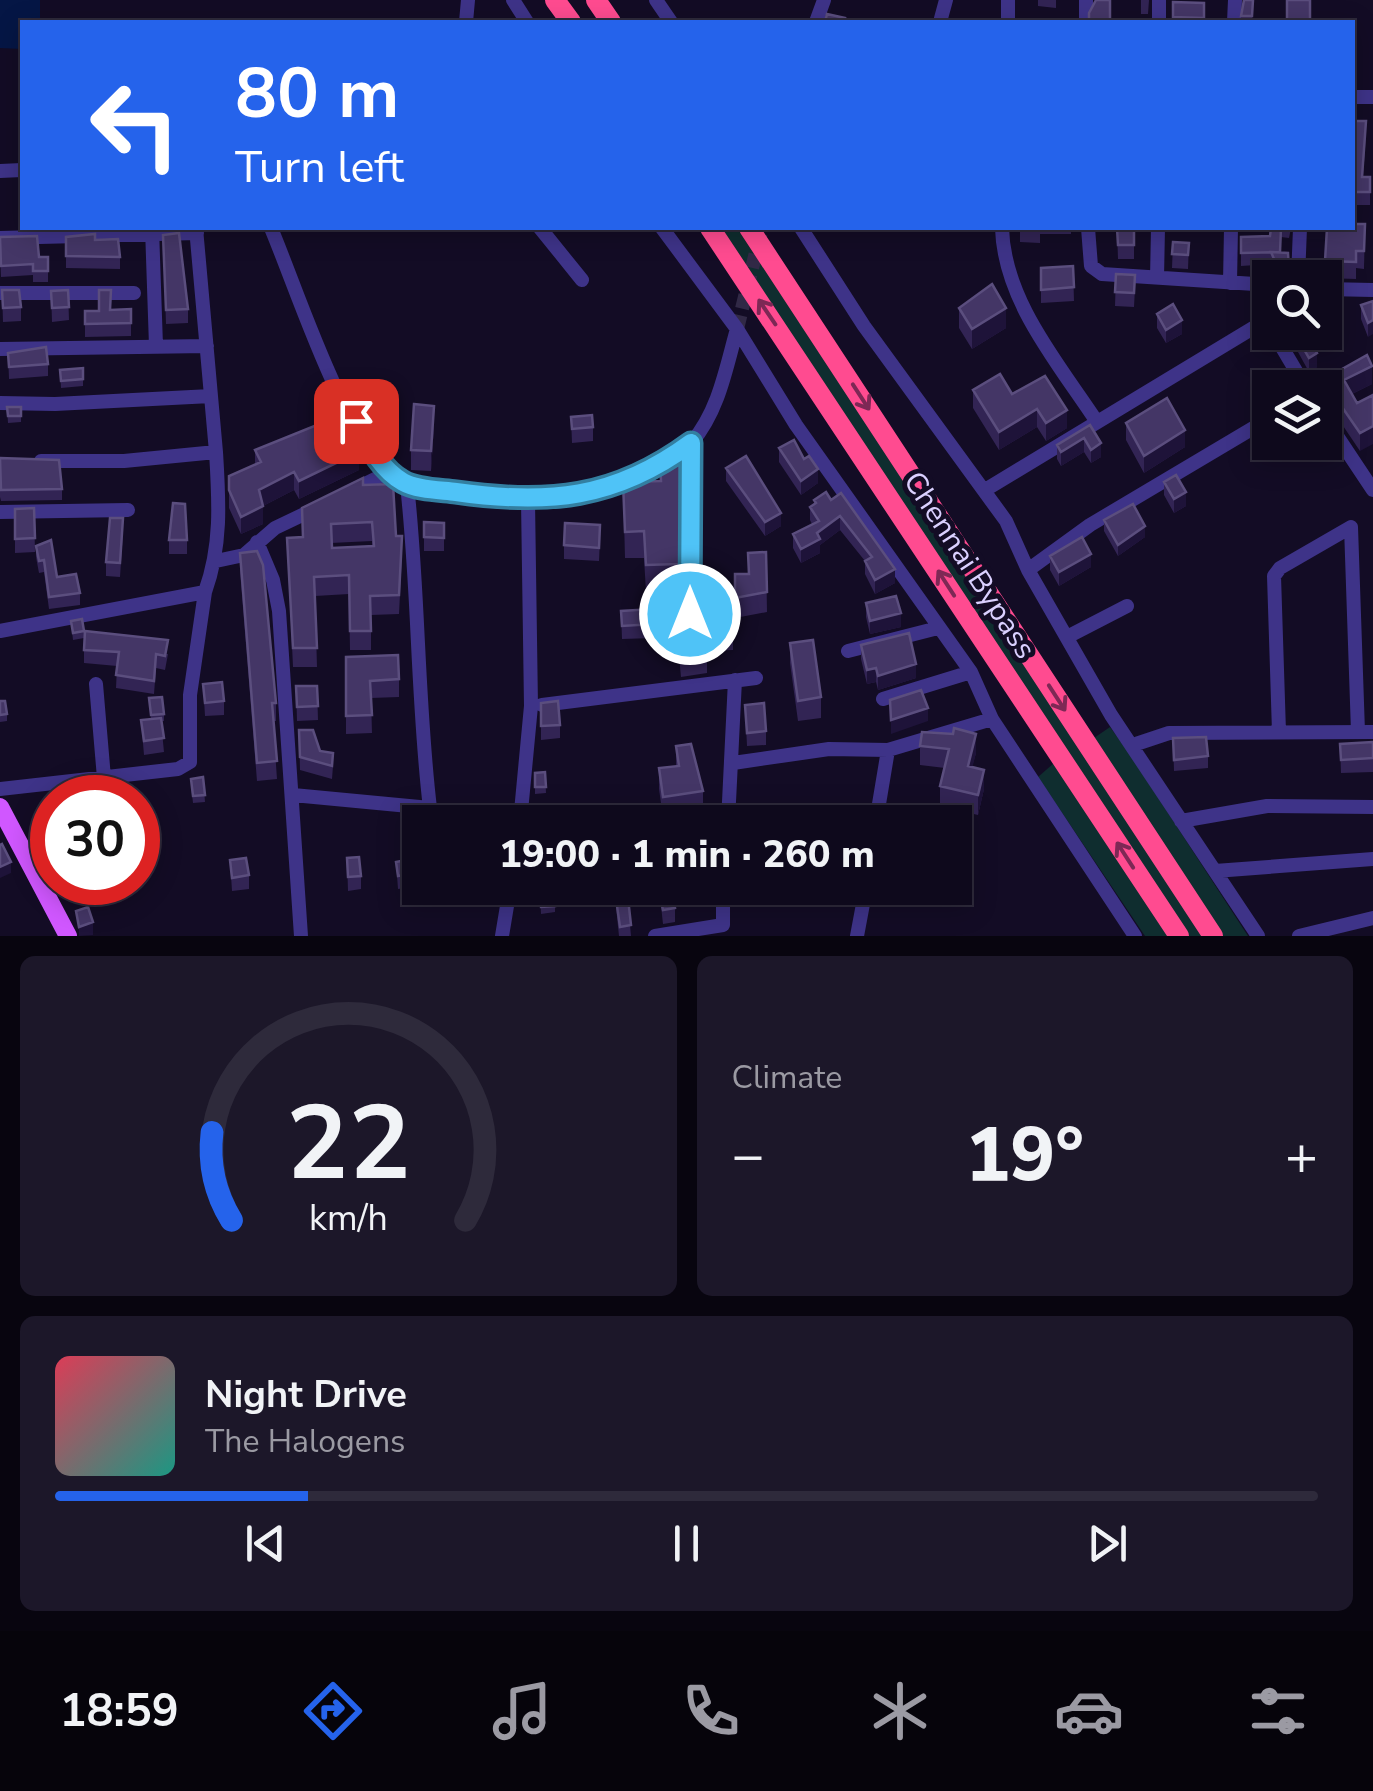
<!DOCTYPE html>
<html lang="en">
<head>
<meta charset="utf-8">
<style>
	body { margin:0; font-family:"Nunito Sans",sans-serif; background:#1c1729; color:#f1f3f6; height:100vh; display:flex; flex-direction:column; font-size:38px; white-space:nowrap }
	* { box-sizing:border-box; margin:0 }
	p { font-size:32px; color:#9b9aa3 }
	.icon { flex:none; width:55px; height:55px; fill:none; stroke:currentColor; stroke-width:2; stroke-linecap:round; stroke-linejoin:round }
	.map { position:relative; height:936px; overflow:hidden }
	.details { display:flex; flex-direction:column; gap:20px; padding:20px; background:#08050f; flex:1 }
	.details>* { flex:none }
	.hud { position:absolute; left:20px; top:20px; width:1335px; height:210px; border-radius:0px; box-shadow:0 5px 25px #0003,0 0 0 2px #2e2a3b; background:#2563eb; color:#fff; overflow:hidden }
	.buttons { position:absolute; left:1252px; top:260px; display:grid; gap:20px }
	.buttons a { display:grid; place-items:center; width:90px; height:90px; border-radius:0px; background:#0e091c; box-shadow:0 5px 25px #0003,0 0 0 2px #2e2a3b; font-size:50px }
	.speed { position:absolute; left:30px; top:775px; display:flex; gap:20px; font-size:50px; font-weight:700; text-align:center }
	.speed>* { display:grid; place-content:center; width:130px; height:130px; border-radius:50%; background:#0e091c; box-shadow:0 5px 25px #0003,0 0 0 2px #2e2a3b; line-height:1 }
	.speed .limit { border:15px solid #d22; background:#fff; color:#111 }
	.pin { position:absolute; display:grid; place-items:center; width:85px; height:85px; color:#fff; margin:-42px; border-radius:20px; box-shadow:0 5px 15px #0006 }
	.me { position:absolute; width:110px; margin:-55px; rotate:0deg; stroke-linejoin:round; filter:drop-shadow(0 0 8px #0008) }
	.turn { display:flex; align-items:center; gap:35px; height:210px; padding:0 50px; font-size:45px }
	.turn .icon { width:130px; height:130px; stroke-width:2.5 }
	.turn b { display:block; font-size:70px; line-height:85px }
	.big { font-size:75px; font-weight:800; line-height:1.1 }
	.details .widget { flex:1; display:flex; flex-direction:column; justify-content:center; gap:15px; min-width:0; padding:0 35px; border-radius:15px; background:#1c1729 }
	.details .dial { align-items:center; gap:0 }
	.dial svg { height:260px; overflow:visible; fill:none; stroke:#2e2a3b; stroke-width:7; stroke-linecap:round; text-anchor:middle }
	.dial text { fill:#f1f3f6; stroke:none }
	.song { display:flex; align-items:center; gap:30px }
	.cover { width:120px; height:120px; border-radius:15px; background:linear-gradient(135deg,hsl(350 70% 55%),hsl(170 70% 35%)) }
	.played { height:10px; border-radius:5px; background:linear-gradient(90deg,#2563eb 20%,#2e2a3b 20%) }
	.keys { display:flex; justify-content:space-around; direction:ltr }
	.heat { display:flex; justify-content:space-between; align-items:center; font-size:55px; direction:ltr }
	.details .tiles { flex:1; display:grid; gap:20px; grid-template-columns:1fr 1fr }
	.widget:last-child { grid-column:span 2 }
	.trip { position:absolute; left:402px; top:805px; width:570px; height:100px; border-radius:0px; background:#0e091c; box-shadow:0 5px 25px #0003,0 0 0 2px #2e2a3b; font-weight:800; line-height:100px; text-align:center }
	.tab-bar { display:flex; height:160px; justify-content:space-around; align-items:center; background:#06040b; color:#9b9aa3 }
	.tab-bar .icon { width:70px; height:70px }
	.tab-bar .selected { color:#2563eb }
	.tab-bar b { font-size:45px; color:#f1f3f6 }
	.map>svg:first-child { display:block }
	.green { fill:#0f2d2f }
	.water { fill:#051645 }
	.lines { fill:none; stroke-linecap:round; stroke-linejoin:round }
	.minor-tunnel { stroke:#312946; stroke-width:14; stroke-dasharray:14 7; stroke-linecap:butt }
	.minor { stroke:#3e3388; stroke-width:14 }
	.major { stroke:#d057ff; stroke-width:18 }
	.highway { stroke:#ff4b90; stroke-width:20 }
	.wall { fill:#322454; fill-rule:evenodd }
	.shaded-wall { fill:#1e1339 }
	.building { fill:#443666; stroke:#5b4e7e; stroke-width:2.5; fill-rule:evenodd }
	.oneway { stroke:#7d2855 }
	.route-casing { stroke:#337fa1; stroke-width:25 }
	.route { stroke:#4fc3f7; stroke-width:18 }
	.labels { text-anchor:middle; stroke-width:10; stroke-linejoin:round; paint-order:stroke }
	.street-label { font-size:30px; fill:#dad0ff; stroke:#130c25 }
</style>
</head>
<body>
<div class="map">
<svg width="1373" height="936" viewBox="0 0 1373 936">
	<rect width="100%" height="100%" fill="#130c25"/>
	<!-- green -->
	<path class="green" d="M719 228H737L1205 936H1187Z
		M1110 727 1129 753 1248 936H1222L1094 738Z
		M1054 763 1169 936H1145L1038 777Z"/>
	<!-- water -->
	<path class="water" d="M0 0H40V22H22V49L0 48Z"/>
	<g class="lines">
		<!-- minor-tunnel -->
		<path class="minor-tunnel" d="M737 329 762 228"/>
		<!-- minor -->
		<path class="minor" d="M513 0 527 22
			M656 0 671 22
			M1008 0V22
			M1159 0V22
			M466 22 468 0
			M816 22 824 0
			M940 22 946 0
			M1086 22V0
			M1234 22 1235 0
			M1352 97H1373
			M0 171 22 170
			M152 228 156 346
			M196 228 216 452
			M271 228C298 292 341 429 391 473 408 489 433 488 455 492 530 503 637 506 692 442 719 410 726 368 737 329
			M540 228 582 280
			M662 228 737 329 796 425 971 672 992 719 1135 936
			M801 228 864 326 1006 521 1028 570 1111 715 1258 936
			M1002 228C1004 301 1059 364 1097 422
			M1088 228 1091 266 1102 274 1270 285
			M0 238 197 233
			M1157 278 1158 228
			M1298 278 1300 228
			M1230 283 1231 228
			M1325 289 1373 290
			M0 293H134
			M1273 332 1306 388
			M0 349 207 346
			M0 403 55 404 211 396
			M1325 418 1373 490
			M407 485C419 592 417 700 430 808
			M985 490 1253 328 1270 329
			M349 492 389 472
			M0 512 128 510
			M257 542 273 580 279 611 301 936
			M216 561 244 555 275 528 317 508
			M1028 570 1090 525 1270 418
			M690 614 691 443
			M0 631 205 592C222 545 219 501 216 452L124 461H41
			M1067 637 1127 606
			M848 651 938 628
			M96 684 104 778
			M883 699 971 672
			M542 705 756 678
			M1279 732 1274 576 1280 568 1351 527 1358 732
			M1133 745 1169 733 1373 732
			M733 763 829 749 888 750 992 719
			M0 789 178 769 190 762V695L205 592
			M293 795 430 808 470 822
			M1181 821 1267 806 1373 807
			M520 822 531 706 528 501
			M728 822 735 680
			M876 822 888 750
			M1215 871 1373 859
			M502 936 510 888
			M655 936 723 925V888
			M857 936 866 888
			M1299 936 1373 918"/>
		<!-- major -->
		<path class="major" d="M0 807 68 936"/>
		<!-- highway -->
		<path class="highway" d="M555 0 571 22
			M596 0 611 22
			M710 228 1179 936
			M749 228 1213 936"/>
	</g>
	<!-- wall -->
	<path class="wall" d="M1038 0H1056V8L1038 6Z
		M1141 0H1149L1148 14H1141Z
		M1253 0 1252 22H1241V16Z
		M1173 2 1204 3V22H1173Z
		M1352 121 1366 134 1363 177H1370V205H1352Z
		M1365 224 1364 269 1356 268V279L1325 278V261Z
		M1012 228H1071V234H1040V243L1020 242V230H1013Z
		M1117 228 1134 245V259H1118Z
		M1271 228H1291L1289 238 1281 237V253H1288L1289 278H1276L1271 264 1241 266V237L1270 236Z
		M163 235 188 309V323L166 324Z
		M66 237 120 257V269L66 268Z
		M1173 242 1189 243 1188 269 1172 268Z
		M0 253 48 257V282H33V275L1 277Z
		M1073 266 1074 301 1041 303V268Z
		M1116 274 1135 288 1134 307 1115 306Z
		M1270 281V318H1264L1263 282Z
		M2 290 21 307V321L3 322Z
		M68 290 69 320 52 322 51 291Z
		M1373 301 1368 337 1361 319V305Z
		M959 308 1006 328 972 349 959 328Z
		M131 309V336L85 337V311Z
		M1157 314 1182 334 1166 343 1157 328Z
		M1287 332H1309L1305 335 1317 367 1309 372Z
		M8 353 48 364V376L9 379Z
		M83 368V386L61 388 60 370Z
		M1372 384 1352 394 1357 403 1373 395 1360 451 1333 411H1325V388H1312V386Z
		M973 390 1012 394 1067 428 1046 441 1037 427 999 450 973 408Z
		M7 407H21V422L8 423Z
		M571 417 593 427V441L572 443Z
		M1126 423 1185 447 1144 473 1126 440Z
		M1090 425 1101 457 1091 463 1084 452 1061 466 1057 459V445Z
		M434 426 431 471 411 470V450Z
		M680 447V590L646 592 644 558H625L623 482 660 481V454Z
		M779 448 804 459 818 483 801 495 779 462Z
		M255 450 359 470 299 499 294 490 263 506V524L241 534 229 508V476L255 464Z
		M0 458 62 489V500L1 501 0 497Z
		M726 468 781 526 765 536 726 481Z
		M1164 482 1186 506 1174 513 1164 495Z
		M363 485 396 536 402 555 399 614 371 615V650H350L349 594 315 596 317 667H293L287 538 302 537V508ZM372 541V546L332 548 331 543Z
		M826 492 895 583 875 594 865 574V561L840 530 820 545V553L801 563 793 548V534L812 524 810 520V507L814 504V500Z
		M34 508 35 552 15 553V509Z
		M1104 520 1145 537 1118 556 1104 531Z
		M424 522 444 523V551H424Z
		M123 532 120 577 106 576V562Z
		M600 539 599 561 564 559V545Z
		M169 540H187V554H169Z
		M36 546 57 577 80 593V605L49 609 44 572 39 573 36 557Z
		M766 552 767 612 735 618V574H748Z
		M240 553 276 703V721H273L277 779 257 781 240 571Z
		M1050 556 1091 567 1059 586 1050 570Z
		M866 603 901 627 870 634 866 617Z
		M676 606 703 609 733 631V650L707 651V673L681 677 676 625Z
		M653 609 654 638 622 639 621 611Z
		M71 621 84 631V638L73 640Z
		M790 643 821 697V718L798 721 790 663Z
		M861 645 916 678 878 690 876 682 867 684 861 659Z
		M84 650 168 654 165 670 156 668 154 694 116 688 117 666 84 663Z
		M346 657 399 679V697L371 698 372 733 346 734Z
		M203 684 224 701V715L205 716Z
		M296 686H317L318 720 297 721Z
		M149 698 164 714V721H161L164 752 144 755 141 720 151 719Z
		M0 701 7 714V721L0 722Z
		M541 703 560 725V738L541 740Z
		M745 705 766 731V745L747 746Z
		M299 730 333 766 332 779 300 770Z
		M1173 738 1208 756V768L1174 771Z
		M1373 742V772L1341 773 1340 744Z
		M676 746 703 791V812L663 817 659 789V768L676 766Z
		M920 746 976 753 972 767 984 789 978 815 940 806V786L945 768 920 765Z
		M545 772 546 793 535 794V773Z
		M203 777 205 802 193 803 191 785Z
		M347 858 361 876V889L348 891Z
		M230 860 249 875V889L232 891Z
		M396 862 413 873V887L398 889Z
		M614 888H632V902H628L631 936H619Z
		M540 893 555 906V912L541 914Z
		M660 897 675 908V922L663 924Z"/>
	<!-- shaded-wall -->
	<path class="shaded-wall" d="M1006 308V328L972 349V329Z
		M1182 320V334L1166 343V330Z
		M1373 320V334L1368 337V323Z
		M1317 353V367L1309 372V358Z
		M1372 366V384L1344 398V380Z
		M434 406V426L431 471V451Z
		M1037 409V427L999 450V432Z
		M1067 410V428L1046 441V423Z
		M1373 426V444L1360 451V433Z
		M1185 430V447L1144 473V456Z
		M1084 438V452L1061 466V452Z
		M1101 443V457L1091 463V450Z
		M359 452V470L299 499V481Z
		M818 469V483L801 495V481Z
		M294 472V490L259 508V490Z
		M1186 492V506L1174 513V499Z
		M263 506V524L241 534V517Z
		M781 513V526L765 536V522Z
		M840 516V530L820 545V553L801 563V549L817 533Z
		M1145 526V537L1118 556V545Z
		M1091 554V567L1059 586V572Z
		M895 569V583L875 594V580Z
		M901 613V627L870 634V621Z
		M916 664V678L878 690V676Z
		M876 668V682L867 684V670Z
		M928 708V721L891 734V720Z
		M976 734V753L968 785V766Z
		M984 770V789L978 815V795Z
		M11 862V873L0 878V867Z
		M93 922V935L79 936V927Z"/>
	<!-- building -->
	<path class="building" d="M1096 0H1110V22H1089V13Z
		M1244 0H1253L1252 16H1241Z
		M1287 0H1310V22H1287Z
		M1173 2 1204 3V18L1173 17Z
		M827 14 845 18 844 22H825Z
		M1352 121H1366L1362 177H1370V192H1352Z
		M1352 224H1365L1364 251H1356V262L1325 261 1327 228H1352Z
		M1117 228H1134V245H1118Z
		M1271 228H1281L1280 252 1241 253V237L1270 236Z
		M179 233 188 309 166 310 163 235Z
		M95 234V240L118 239 120 257 66 256V237Z
		M37 236 39 257H48V271H33V264L1 266 0 237Z
		M1173 242 1189 243 1188 255 1172 254Z
		M1271 252 1288 253 1289 269H1283V278H1277L1280 273Z
		M1073 266 1074 287 1041 290V268Z
		M1116 274 1135 275 1134 293 1115 292Z
		M1270 281V305L1264 304 1263 282Z
		M992 284 1006 308 972 329 959 308Z
		M2 290H19L21 307 3 308Z
		M68 290 69 307 52 308 51 291Z
		M99 290H111L110 310 131 309V323L85 324V311H99Z
		M1373 301V320L1368 323 1361 305Z
		M1173 304 1182 320 1166 330 1157 314Z
		M1294 332H1304L1317 353 1309 358Z
		M46 347 48 364 9 367 8 353Z
		M1367 355 1372 366 1344 380 1357 403 1373 395V426L1360 433 1333 394 1325 393V388H1314L1312 386Z
		M83 368V379L61 381 60 370Z
		M1000 374 1012 394 1045 376 1067 410 1046 423 1037 409 999 432 973 390Z
		M1167 398 1185 430 1144 456 1126 423Z
		M414 404 434 406 431 451 411 450Z
		M7 407H21V416H8Z
		M592 415 593 427 572 429 571 417Z
		M339 416 359 452 299 481 294 472 259 490 263 506 241 517 229 490V476L261 462 255 450Z
		M1090 425 1101 443 1091 450 1084 438 1061 452 1057 445Z
		M794 440 804 459 809 456 818 469 801 481 779 448Z
		M680 447V564L646 565 644 531 625 532 623 482 661 481 660 454Z
		M746 456 781 513 765 522 726 468Z
		M0 458 59 460 62 489 1 490Z
		M1176 475 1186 492 1174 499 1164 482Z
		M363 478V485L393 484 396 536H402L399 595 370 596 371 631H350L349 575 314 577 317 648H293L287 538 303 537 302 508ZM372 522 374 546 332 548 331 524Z
		M826 492 831 500 841 493 895 569 875 580 865 561 872 557 840 516 817 533 820 539 801 549 793 534 819 521 810 507 816 503 814 500Z
		M173 503 185 504 187 540H169Z
		M1133 504 1145 526 1118 545 1104 520Z
		M34 508 35 538 15 539V509Z
		M110 518H123L120 563 106 562Z
		M424 522 444 523V538L424 537Z
		M565 523 600 525 599 548 564 545Z
		M1082 537 1091 554 1059 572 1050 556Z
		M51 540 57 577 76 574 80 593 49 597 44 560 39 561 36 546Z
		M257 551 263 565 276 703H272L277 761 257 763 240 553Z
		M766 552 767 592 735 598V574H749L748 553Z
		M896 596 901 613 870 621 866 603Z
		M702 603 703 609 732 608 733 631 705 632 707 654 681 658 676 606Z
		M653 609 654 624 622 626 621 611Z
		M82 619 84 631 73 633 71 621Z
		M85 631 168 640 165 656 156 654 154 681 116 675 119 652 84 650Z
		M909 633 916 664 878 676 876 668 867 670 861 645Z
		M813 640 821 697 798 701 790 643Z
		M398 655 399 679 370 681 372 715 346 716V657Z
		M222 682 224 701 205 703 203 684Z
		M296 686H317L318 706 297 707Z
		M921 690 928 708 891 720 890 700Z
		M162 697 164 714 151 715 149 698Z
		M0 701H5L7 714 0 715Z
		M558 701 560 725 541 726V703Z
		M764 703 766 731 747 733 745 705Z
		M161 718 164 738 144 741 141 720Z
		M954 728 976 734 968 766 984 770 978 795 940 786 949 749 920 746 922 732 953 734Z
		M299 730H313L320 751 333 753 332 766 300 757Z
		M1206 737 1208 756 1174 760 1173 738Z
		M1373 742V758L1341 760 1340 744Z
		M691 744 703 791 663 797 659 768 679 766 676 746Z
		M545 772 546 787H535V773Z
		M203 777 205 795 193 796 191 779Z
		M770 813 772 822H757L756 816Z
		M2 844 11 862 0 867V845Z
		M359 857 361 876 348 877 347 858Z
		M246 858 249 875 232 878 230 860Z
		M411 859 413 873 398 876 396 862Z
		M553 892 555 906 541 907 540 893Z
		M673 895 675 908 663 910 660 897Z
		M628 898 631 925 620 927 616 899Z
		M88 907 93 922 79 927 76 911Z"/>
	<!-- one-way arrows -->
	<defs><path id="oneway-shaft" d="M-6 0H5M1.5-3L5.5 0L1.5 3" fill="none" stroke-width="1.6" stroke-linecap="round" stroke-linejoin="round" transform="scale(2.5)"/></defs>
	<g class="oneway">
		<use href="#oneway-shaft" transform="translate(767 312) rotate(-124)"/>
		<use href="#oneway-shaft" transform="translate(861 397) rotate(57)"/>
		<use href="#oneway-shaft" transform="translate(946 583) rotate(-123)"/>
		<use href="#oneway-shaft" transform="translate(1057 698) rotate(57)"/>
		<use href="#oneway-shaft" transform="translate(1125 855) rotate(-123)"/>
	</g>
	<g class="lines">
		<defs>
			<path id="route" d="M356 421C368 443 380 469 403 482 417 490 440 490 456 492 547 505 615 499 691 443L690 614"/>
		</defs>
		<!-- route casing -->
		<use href="#route" class="route-casing"/>
		<!-- route -->
		<use href="#route" class="route"/>
	</g>
	<g class="labels">
		<!-- street labels -->
		<g class="street-label">
			<text transform="translate(970 565) rotate(57)" y="10">Chennai Bypass</text>
		</g>
	</g>
</svg>
<div class="buttons">
<a><svg class="icon" aria-label="search" viewBox="0 0 24 24"><circle cx="10" cy="10" r="6"/><path d="M15 15l6 6"/></svg></a>
<a><svg class="icon" aria-label="layers" viewBox="0 0 24 24"><path d="M12 4l9 5-9 5-9-5zM3 14l9 5 9-5"/></svg></a>
</div>
<div class="speed"><div class="limit">30</div></div>
<div class="pin" style="left:356px;top:421px;background:#d93025"><svg class="icon" aria-label="arrive" viewBox="0 0 24 24"><path d="M6 21V4h12l-3 4 3 4H6"/></svg></div>
<svg class="me" style="left:690px;top:614px" viewBox="-20 -20 40 40"><circle r="17" fill="#4fc3f7" stroke="#fff" stroke-width="3"/><path d="M0-11L8 9 0 5-8 9z" fill="#fff"/></svg>
<div class="trip">19:00 · 1 min · 260 m</div>
<div class="hud">
<div class="turn"><svg class="icon" aria-label="left" viewBox="0 0 24 24"><path d="M17 20v-9H6M10 6l-5 5 5 5"/></svg><div><b>80 m</b>Turn left</div></div>
</div>
</div>
<section class="details">
<div class="tiles">
<div class="widget dial"><svg viewBox="0 0 100 80">
<path d="M14 69A42 42 0 1 1 86 69"/>
<path d="M14 69A42 42 0 0 1 8 42" stroke="#2563eb"/>
<text x="50" y="56" font-size="32" font-weight="700">22</text>
<text x="50" y="72" font-size="11">km/h</text>
</svg></div>
<div class="widget"><p>Climate</p>
<div class="heat"><a>−</a><b class="big">19°</b><a>+</a></div>
</div>
<div class="widget">
<div class="song"><i class="cover"></i><div><b>Night Drive</b><p>The Halogens</p></div></div>
<div class="played"></div>
<div class="keys"><svg class="icon" aria-label="previous" viewBox="0 0 24 24"><path d="M18 5L8 12l10 7zM5 5v14"/></svg><svg class="icon" aria-label="pause" viewBox="0 0 24 24"><path d="M8 5v14M16 5v14"/></svg><svg class="icon" aria-label="next" viewBox="0 0 24 24"><path d="M6 5l10 7-10 7zM19 5v14"/></svg></div>
</div>
</div>
</section>
<nav class="tab-bar">
<b>18:59</b>
<svg class="icon selected" aria-label="directions" viewBox="0 0 24 24"><path d="M12 3l9 9-9 9-9-9zM9 14v-3h6M13 9l2 2-2 2"/></svg>
<svg class="icon" aria-label="music" viewBox="0 0 24 24"><path d="M9 18V5l10-2v13"/><circle cx="6" cy="18" r="3"/><circle cx="16" cy="16" r="3"/></svg>
<svg class="icon" aria-label="phone" viewBox="0 0 24 24"><path d="M5 4h4l2 5-3 2q2 4 5 5l2-3 5 2v4C11 20 4 13 5 4z"/></svg>
<svg class="icon" aria-label="climate" viewBox="0 0 24 24"><path d="M12 3v18M4 7l16 10M4 17L20 7"/></svg>
<svg class="icon" aria-label="car" viewBox="0 0 24 24"><path d="M5 17H2v-5l4-1 3-4h7l3 4 3 1v5h-3M9 17h6M6 11h13"/><circle cx="7" cy="17" r="2"/><circle cx="17" cy="17" r="2"/></svg>
<svg class="icon" aria-label="filters" viewBox="0 0 24 24"><path d="M4 7h16M4 17h16"/><circle cx="9" cy="7" r="2"/><circle cx="15" cy="17" r="2"/></svg>
</nav>
</body>
</html>
